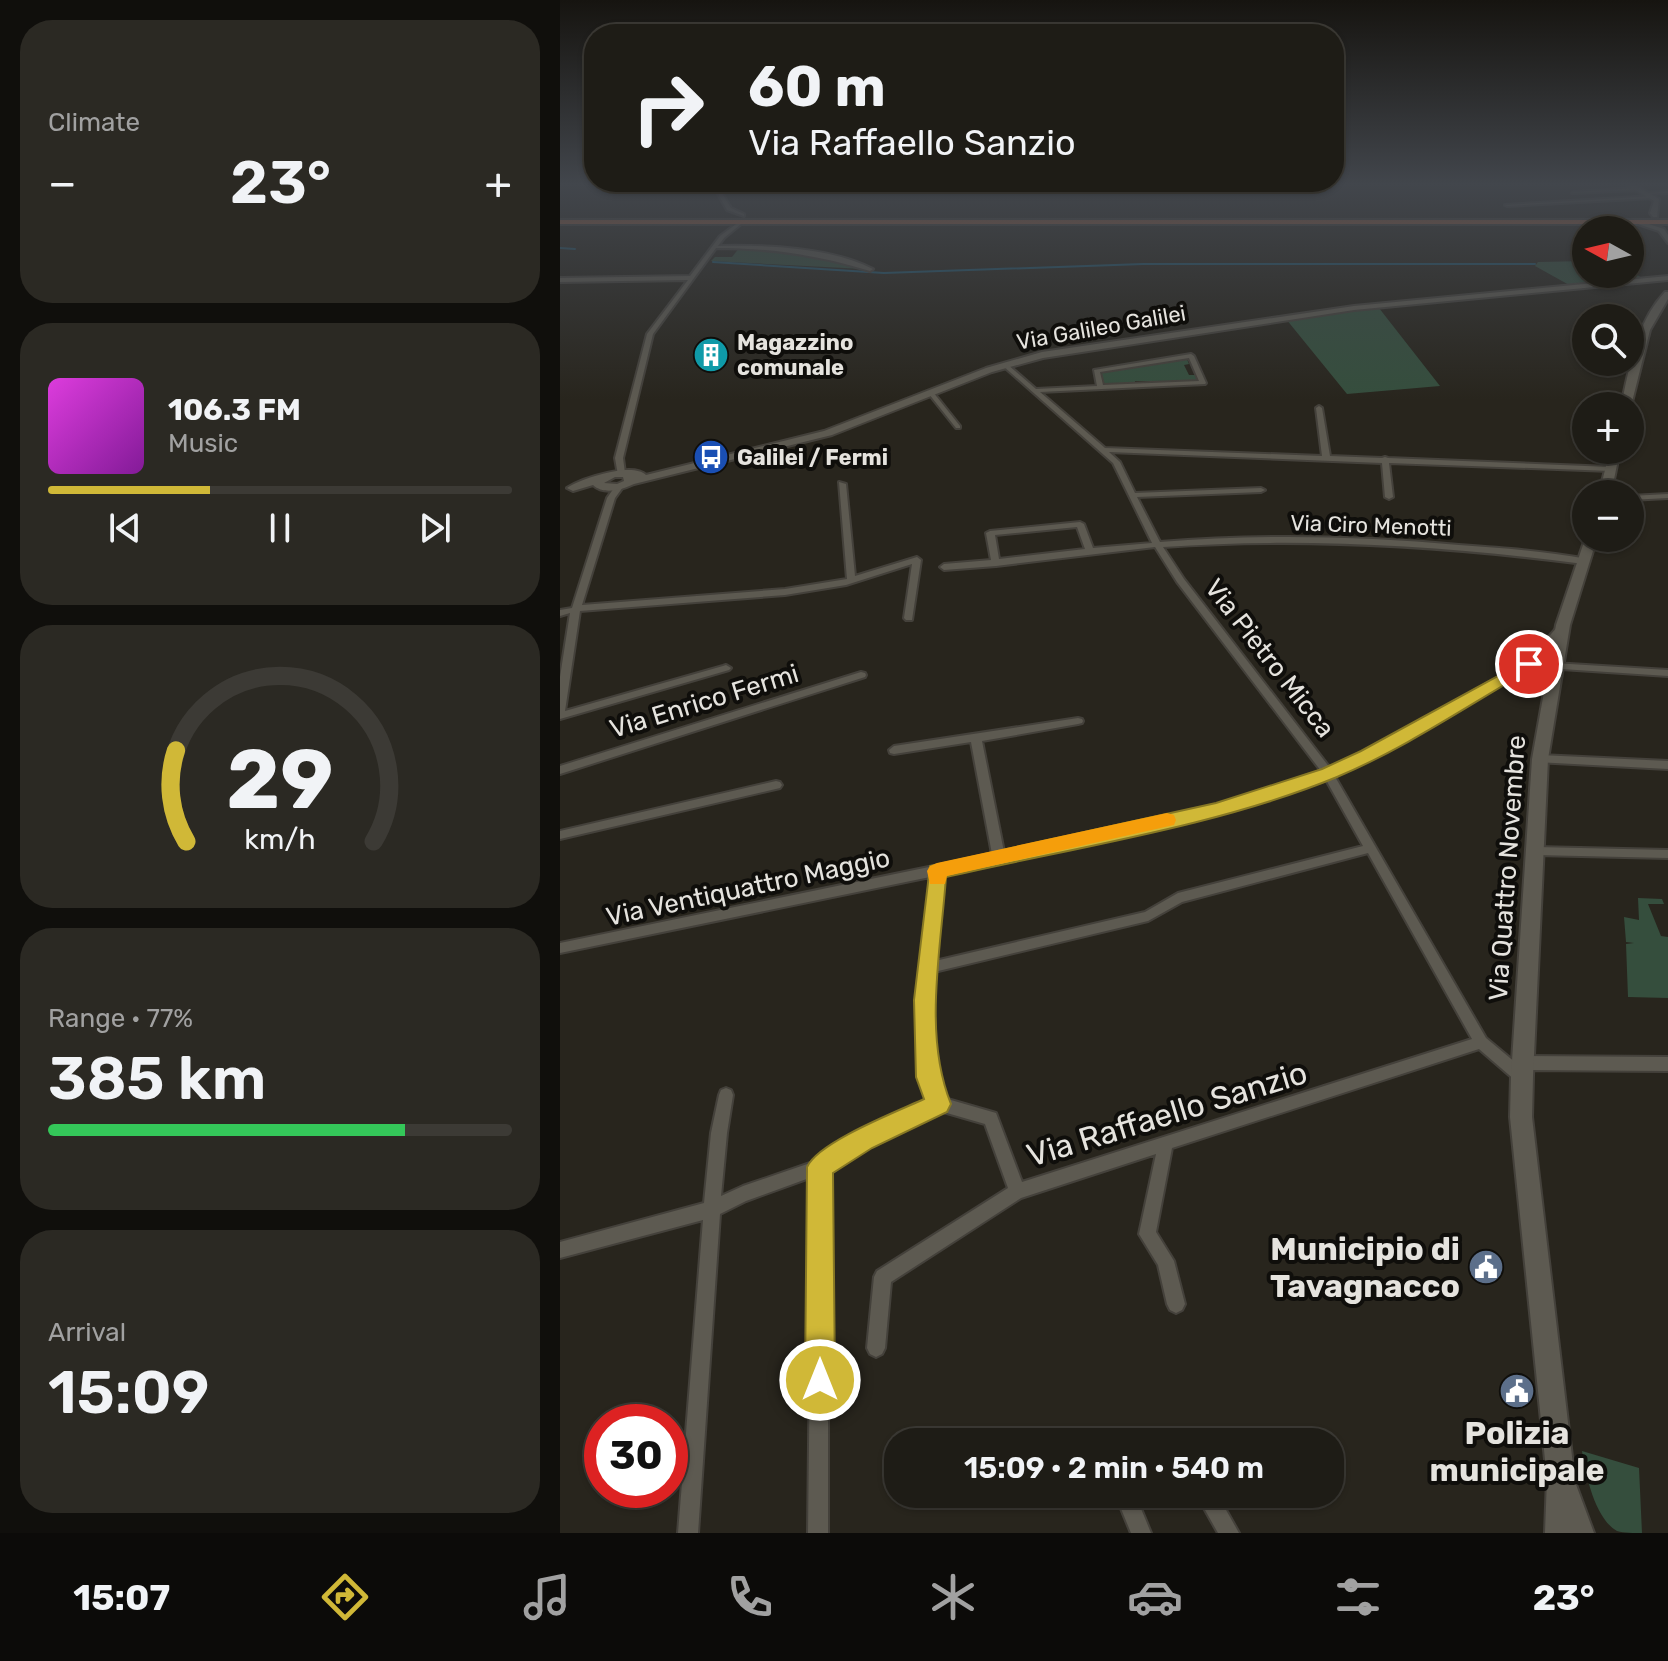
<!DOCTYPE html>
<html lang="en">
<head>
<meta charset="utf-8">
<style>
	body { margin:0; font-family:Rubik,sans-serif; background:#2b2923; color:#f1f3f6; height:100vh; display:flex; flex-direction:column; font-size:30px; white-space:nowrap }
	* { box-sizing:border-box; margin:0 }
	p { font-size:26px; color:#a1a1a1 }
	.icon { flex:none; width:44px; height:44px; fill:none; stroke:currentColor; stroke-width:2; stroke-linecap:round; stroke-linejoin:round }
	.map { position:relative; flex:1; overflow:hidden }
	.panel { display:flex; flex-direction:column; gap:20px; padding:20px; background:#100f0c; width:560px }
	.panel>* { flex:none }
	.hud { position:absolute; left:24px; top:24px; width:760px; height:168px; border-radius:32px; box-shadow:0 2px 6px #0004,0 0 0 2px #3c3a35; background:#1e1c16; color:#f1f3f6; overflow:hidden }
	.needle { width:52px; rotate:278deg }
	.tools { position:absolute; left:1012px; top:216px; display:grid; gap:16px }
	.tools a { display:grid; place-items:center; width:72px; height:72px; border-radius:50%; background:#1e1c16; box-shadow:0 2px 6px #0004,0 0 0 2px #3c3a35; font-size:40px }
	.speed { position:absolute; left:24px; top:1404px; display:flex; gap:16px; font-size:40px; font-weight:700; text-align:center }
	.speed>* { display:grid; place-content:center; width:104px; height:104px; border-radius:50%; background:#1e1c16; box-shadow:0 2px 6px #0004,0 0 0 2px #3c3a35; line-height:1 }
	.speed .limit { border:12px solid #d22; background:#fff; color:#111 }
	.pin { position:absolute; display:grid; place-items:center; width:68px; height:68px; color:#fff; margin:-34px; border:4px solid #fff; border-radius:50%; box-shadow:0 2px 8px #0007 }
	.me { position:absolute; width:88px; margin:-44px; rotate:0deg; stroke-linejoin:round; filter:drop-shadow(0 0 6px #0008) }
	.turn { display:flex; align-items:center; gap:28px; height:168px; padding:0 32px; font-size:36px }
	.turn .icon { width:104px; height:104px; stroke-width:2.5 }
	.turn b { display:block; font-size:56px; line-height:68px }
	.big { font-size:60px; font-weight:600; line-height:1.1 }
	.panel .card { flex:1; display:flex; flex-direction:column; justify-content:center; gap:12px; min-width:0; padding:0 28px; border-radius:32px; background:#2b2923 }
	.panel .dial { align-items:center; gap:0 }
	.dial svg { height:208px; overflow:visible; fill:none; stroke:#3c3a35; stroke-width:7; stroke-linecap:round; text-anchor:middle }
	.dial text { fill:#f1f3f6; stroke:none }
	.song { display:flex; align-items:center; gap:24px }
	.cover { width:96px; height:96px; border-radius:12px; background:linear-gradient(135deg,hsl(300 70% 55%),hsl(290 70% 35%)) }
	.played { height:8px; border-radius:4px; background:linear-gradient(90deg,#d0b837 35%,#3c3a35 35%) }
	.keys { display:flex; justify-content:space-around; direction:ltr }
	.heat { display:flex; justify-content:space-between; align-items:center; font-size:44px; direction:ltr }
	.charge { height:12px; border-radius:6px; background:linear-gradient(90deg,#34c759 77%,#3c3a35 0) }
	.trip { position:absolute; left:324px; top:1428px; width:460px; height:80px; border-radius:32px; background:#1e1c16; box-shadow:0 2px 6px #0004,0 0 0 2px #3c3a35; font-weight:600; line-height:80px; text-align:center }
	.dock { display:flex; height:128px; justify-content:space-around; align-items:center; background:#0c0b09; color:#a1a1a1 }
	.dock .icon { width:56px; height:56px }
	.dock .selected { color:#d0b837 }
	.dock b { font-size:36px; color:#f1f3f6 }
	main { display:flex; flex:1; min-height:0 }
	.map>svg:first-child { display:block }
	.green { fill:#354e3d }
	.lines { fill:none; stroke-linecap:round; stroke-linejoin:round }
	.stream { stroke:#21556c; stroke-width:2 }
	.street-casing { stroke:#44413b; stroke-width:4 }
	.secondary-casing { stroke:#44413b; stroke-width:4 }
	.primary-casing { stroke:#44413b; stroke-width:4 }
	.street { fill:#5d5a51; fill-rule:evenodd }
	.secondary { fill:#5d5a51; fill-rule:evenodd }
	.primary { fill:#b26743; fill-rule:evenodd }
	.route { fill:#d0b837; stroke:#877824; stroke-width:2 }
	.slow { fill:#f59e0b }
	.labels { text-anchor:middle; stroke-width:8; stroke-linejoin:round; paint-order:stroke }
	.far-street-label { font-size:22px; fill:#e5e3de; stroke:#0f0e0b }
	.far-poi-label { font-size:22px; font-weight:bold; fill:#e5e3de; stroke:#0f0e0b; text-anchor:start }
	.street-label { font-size:26px; fill:#e5e3de; stroke:#0f0e0b }
	.near-street-label { font-size:32px; fill:#e5e3de; stroke:#0f0e0b }
	.near-poi-label { font-size:32px; font-weight:bold; fill:#e5e3de; stroke:#0f0e0b; text-anchor:end }
</style>
</head>
<body>
<main>
<section class="panel">
<div class="card"><p>Climate</p>
<div class="heat"><a>−</a><b class="big">23°</b><a>+</a></div>
</div>
<div class="card">
<div class="song"><i class="cover"></i><div><b>106.3 FM</b><p>Music</p></div></div>
<div class="played"></div>
<div class="keys"><svg class="icon" aria-label="previous" viewBox="0 0 24 24"><path d="M18 5L8 12l10 7zM5 5v14"/></svg><svg class="icon" aria-label="pause" viewBox="0 0 24 24"><path d="M8 5v14M16 5v14"/></svg><svg class="icon" aria-label="next" viewBox="0 0 24 24"><path d="M6 5l10 7-10 7zM19 5v14"/></svg></div>
</div>
<div class="card dial"><svg viewBox="0 0 100 80">
<path d="M14 69A42 42 0 1 1 86 69"/>
<path d="M14 69A42 42 0 0 1 10 34" stroke="#d0b837"/>
<text x="50" y="56" font-size="32" font-weight="700">29</text>
<text x="50" y="72" font-size="11">km/h</text>
</svg></div>
<div class="card"><p>Range · 77%</p><b class="big">385 km</b><div class="charge"></div></div>
<div class="card"><p>Arrival</p><b class="big">15:09</b></div>
</section>
<div class="map">
<svg width="1108" height="1533" viewBox="0 0 1108 1533">
	<rect width="100%" height="100%" fill="#28251d"/>
	<!-- green -->
	<path class="green" d="M180 247 288 262 304 269 151 261 155 257H172Z
		M1026 261V274H1070V271L1084 279 1011 286 975 266 978 262Z
		M819 308 880 386 787 394 726 319Z
		M627 359 629 364 624 365 629 375H635L638 382 575 381V384L545 386 541 372Z
		M1078 898 1102 899 1104 904H1088L1101 936 1108 937V998L1068 997 1066 944 1074 943 1066 942 1064 917 1079 920Z
		M1022 1451 1079 1468 1082 1533C1074 1533 1064 1533 1057 1531 1035 1519 1025 1473 1022 1451Z"/>
	<g class="lines">
		<!-- stream -->
		<path class="stream" d="M0 248 15 249
			M153 262 324 273 583 264H975"/>
		<defs>
			<path id="street" d="M132 185H145L105 192 103 191Z
				M153 185H157L171 208 184 214V216L167 210Z
				M1078 188 1079 190 1012 193 1014 192Z
				M1108 191V193L1087 194 1089 193Z
				M1095 196 1093 198 947 206 945 205Z
				M179 222 181 224 164 238 158 246C207 245 269 247 313 269L310 271C259 255 209 248 156 248L93 334 63 458 65 473 58 475 55 458 87 334 128 280 0 282V278L130 276 160 236Z
				M631 354 634 356 646 383 645 384 480 392 545 448 762 456 756 408 759 406 762 408 770 456 822 458 825 457 828 458 1051 467 1055 469 1051 471 829 463 833 497 829 499 825 497 822 463 549 452 560 462 575 493 701 488 705 490 701 492 577 497 600 542C699 534 800 536 899 545 942 548 985 551 1027 559V563L1024 564C884 546 744 537 603 547L624 579 770 768 803 752 966 662 1000 624 1003 623 1008 626 977 662 1108 670V676L971 667 811 758 774 775 926 1038 956 1063 958 1058 963 1056 1108 1057V1071L964 1070 968 1076 966 1081 961 1083 956 1081 919 1049 612 1148 596 1232 614 1261 625 1304 622 1310 616 1313 610 1310 607 1304 598 1265 579 1234 596 1154 461 1198 331 1282 325 1348 322 1354 316 1357 310 1354 307 1348 314 1277 317 1271 448 1188 425 1124 380 1111 308 1145 268 1171V1533H248L252 1177 186 1201 160 1214 138 1533H118L143 1220 0 1258V1242L144 1203 151 1133 159 1095 161 1090 166 1088 171 1090 173 1095 167 1133 161 1196 183 1186 256 1161 298 1135 370 1101 361 1077 358 1000 370 877 0 953V943L432 854 411 742 334 754 330 753 329 750 334 746 518 718 522 719 523 721 522 723 518 724 422 741 444 852 656 805 761 771 617 582 595 547 436 566 384 570 380 567 384 564 431 560 426 533 430 531 520 522 524 524 533 548 592 543 553 463 442 365 447 364 476 389 537 386 534 370ZM629 358 639 381 543 385 540 372ZM517 527 525 549 439 559 435 535ZM765 778 803 846 618 893 585 912 375 961 383 874 657 813ZM808 853 912 1039 462 1182 436 1113 384 1098 375 1077 372 1000 374 972 588 921 622 902Z
				M369 392H373L400 426V428H396L369 394Z
				M279 482 286 484 295 576 357 557 361 560 352 620H346L344 618 352 564 286 585 225 595 20 611 5 711 163 666 166 665 171 668 169 670 0 719V677L10 613 0 616V610L12 608 47 498 56 485 63 487 55 498 22 605 225 589 287 579Z
				M1108 494V498L1070 500V496Z
				M301 672 305 673 306 675 305 677 0 774V766Z
				M980 755 1108 761V769L976 762 975 759 976 756Z
				M216 781 220 782 222 785 220 788 0 839V831Z
				M976 847 1108 850V858L976 855 972 854 970 851 972 848Z
				M543 1429 550 1431 554 1442H535L534 1438 536 1431Z
				M555 1494H575L591 1533H571Z
				M636 1494H657L679 1533H658Z"/>
			<path id="secondary" d="M1067 185H1075L1099 199 1097 217H1093L1090 213 1094 201Z
				M1080 221 1104 229 1108 235V243L1099 231 1078 224Z
				M1108 276V280L794 310 483 358 432 372 272 435 74 484C61 490 44 495 33 485L13 491 7 488C22 478 73 462 86 475L264 431 426 368 482 352 794 306ZM55 477H63L64 481 57 484 44 483Z
				M1105 292H1108V299L1090 330 1071 406H1061C1070 366 1076 323 1105 292Z
				M1050 450H1060L1051 494H1039Z
				M1026 536 1037 538 1010 625 988 759 973 1076 972 1117 1015 1482 1034 1533H985L987 1479 950 1117 951 1076 972 759 996 625Z"/>
			<path id="primary" d="M0 220H1108V224H0Z"/>
		</defs>
		<!-- street casing -->
		<use href="#street" class="street-casing"/>
		<!-- secondary casing -->
		<use href="#secondary" class="secondary-casing"/>
		<!-- primary casing -->
		<use href="#primary" class="primary-casing"/>
		<!-- street -->
		<use href="#street" class="street"/>
		<!-- secondary -->
		<use href="#secondary" class="secondary"/>
		<!-- primary -->
		<use href="#primary" class="primary"/>
	</g>
	<!-- sky -->
	<linearGradient id="sky" x2="0" y2="1"><stop stop-color="#161410"/><stop offset="0.46" stop-color="#42464c"/><stop offset="1" stop-color="#42464c" stop-opacity="0"/></linearGradient>
	<rect width="1108" height="400" fill="url(#sky)"/>
	<!-- route -->
	<path class="route" d="M969 659 975 661V667C910 704 846 748 777 777 659 826 512 848 386 877 381 949 363 1035 391 1104L387 1112 312 1148 273 1173 275 1380 271 1390 260 1395 250 1390 245 1380 247 1167C258 1142 338 1111 364 1099L356 1077 354 1000 370 866 656 803 762 769 801 751Z"/>
	<!-- slow -->
	<path class="slow" d="M607 813 614 815 616 820 614 825 387 876 385 884H370L367 871 370 866 377 863Z"/>
	<!-- icons -->
	<defs>
		<symbol id="building-disc" viewBox="-11 -11 22 22"><circle r="9.5" fill="#0f9aa8" stroke="#0f0e0b"/><path d="M-4-6H4V6H1V3H-1V6H-4ZM-2.5-4.3h1.7v1.8h-1.7ZM.8-4.3h1.7v1.8H.8ZM-2.5-1h1.7V.8h-1.7ZM.8-1h1.7V.8H.8Z" fill="#fff"/></symbol>
		<symbol id="bus-disc" viewBox="-11 -11 22 22"><circle r="9.5" fill="#1a4fb4" stroke="#0f0e0b"/><path d="M-5-6H5V4H4V6H2V4H-2V6H-4V4H-5ZM-3.5-4V0h7V-4ZM-3.5 1.2v1.5H-2V1.2ZM2 1.2v1.5H3.5V1.2Z" fill="#fff"/></symbol>
		<symbol id="civic-disc" viewBox="-11 -11 22 22"><circle r="9.5" fill="#5c6f8a" stroke="#0f0e0b"/><path d="M-.6-6.5H3V-4.5H.6V-3L4-1V1h2V6H-6V1h2V-1L-.6-3ZM-1.2 2.5V6h2.4V2.5Z" fill="#fff"/></symbol>
	</defs>
	<g fill-rule="evenodd">
		<use href="#building-disc" x="131" y="335" width="40" height="40"/>
		<use href="#bus-disc" x="131" y="437" width="40" height="40"/>
		<use href="#civic-disc" x="906" y="1247" width="40" height="40"/>
		<use href="#civic-disc" x="937" y="1371" width="40" height="40"/>
	</g>
	<g class="labels">
		<!-- far-street labels -->
		<g class="far-street-label">
			<text transform="translate(541 327) rotate(-10)" y="8">Via Galileo Galilei</text>
			<text transform="translate(811 525) rotate(2)" y="8">Via Ciro Menotti</text>
		</g>
		<!-- far-poi labels -->
		<g class="far-poi-label">
			<text x="177" y="350">Magazzino<tspan x="177" dy="25">comunale</tspan></text>
			<text x="177" y="465">Galilei / Fermi</text>
		</g>
		<!-- street labels -->
		<g class="street-label">
			<text transform="translate(710 658) rotate(52)" y="9">Via Pietro Micca</text>
			<text transform="translate(144 701) rotate(-17)" y="9">Via Enrico Fermi</text>
			<text transform="translate(947 868) rotate(-86)" y="9">Via Quattro Novembre</text>
			<text transform="translate(188 887) rotate(-12)" y="9">Via Ventiquattro Maggio</text>
		</g>
		<!-- near-street labels -->
		<g class="near-street-label">
			<text transform="translate(607 1114) rotate(-17)" y="11">Via Raffaello Sanzio</text>
		</g>
		<!-- near-poi labels -->
		<g class="near-poi-label">
			<text x="900" y="1260">Municipio di<tspan x="900" dy="37">Tavagnacco</tspan></text>
			<text x="957" y="1444" text-anchor="middle">Polizia<tspan x="957" dy="37">municipale</tspan></text>
		</g>
	</g>
</svg>
<div class="tools">
<a><svg class="needle" viewBox="-14 -14 28 28"><path d="M0-13l5 13h-10z" fill="#e53935"/><path d="M0 13l5-13h-10z" fill="#a1a1a1"/></svg></a>
<a><svg class="icon" aria-label="search" viewBox="0 0 24 24"><circle cx="10" cy="10" r="6"/><path d="M15 15l6 6"/></svg></a>
<a>+</a>
<a>−</a>
</div>
<div class="speed"><div class="limit">30</div></div>
<div class="pin" style="left:969px;top:664px;background:#d93025"><svg class="icon" aria-label="arrive" viewBox="0 0 24 24"><path d="M6 21V4h12l-3 4 3 4H6"/></svg></div>
<svg class="me" style="left:260px;top:1380px" viewBox="-20 -20 40 40"><circle r="17" fill="#d0b837" stroke="#fff" stroke-width="3"/><path d="M0-11L8 9 0 5-8 9z" fill="#fff"/></svg>
<div class="trip">15:09 · 2 min · 540 m</div>
<div class="hud">
<div class="turn"><svg class="icon" aria-label="right" viewBox="0 0 24 24"><path d="M7 20v-9h11M14 6l5 5-5 5"/></svg><div><b>60 m</b>Via Raffaello Sanzio</div></div>
</div>
</div>
</main>
<nav class="dock">
<b>15:07</b>
<svg class="icon selected" aria-label="directions" viewBox="0 0 24 24"><path d="M12 3l9 9-9 9-9-9zM9 14v-3h6M13 9l2 2-2 2"/></svg>
<svg class="icon" aria-label="music" viewBox="0 0 24 24"><path d="M9 18V5l10-2v13"/><circle cx="6" cy="18" r="3"/><circle cx="16" cy="16" r="3"/></svg>
<svg class="icon" aria-label="phone" viewBox="0 0 24 24"><path d="M5 4h4l2 5-3 2q2 4 5 5l2-3 5 2v4C11 20 4 13 5 4z"/></svg>
<svg class="icon" aria-label="climate" viewBox="0 0 24 24"><path d="M12 3v18M4 7l16 10M4 17L20 7"/></svg>
<svg class="icon" aria-label="car" viewBox="0 0 24 24"><path d="M5 17H2v-5l4-1 3-4h7l3 4 3 1v5h-3M9 17h6M6 11h13"/><circle cx="7" cy="17" r="2"/><circle cx="17" cy="17" r="2"/></svg>
<svg class="icon" aria-label="filters" viewBox="0 0 24 24"><path d="M4 7h16M4 17h16"/><circle cx="9" cy="7" r="2"/><circle cx="15" cy="17" r="2"/></svg>
<b>23°</b>
</nav>
</body>
</html>
